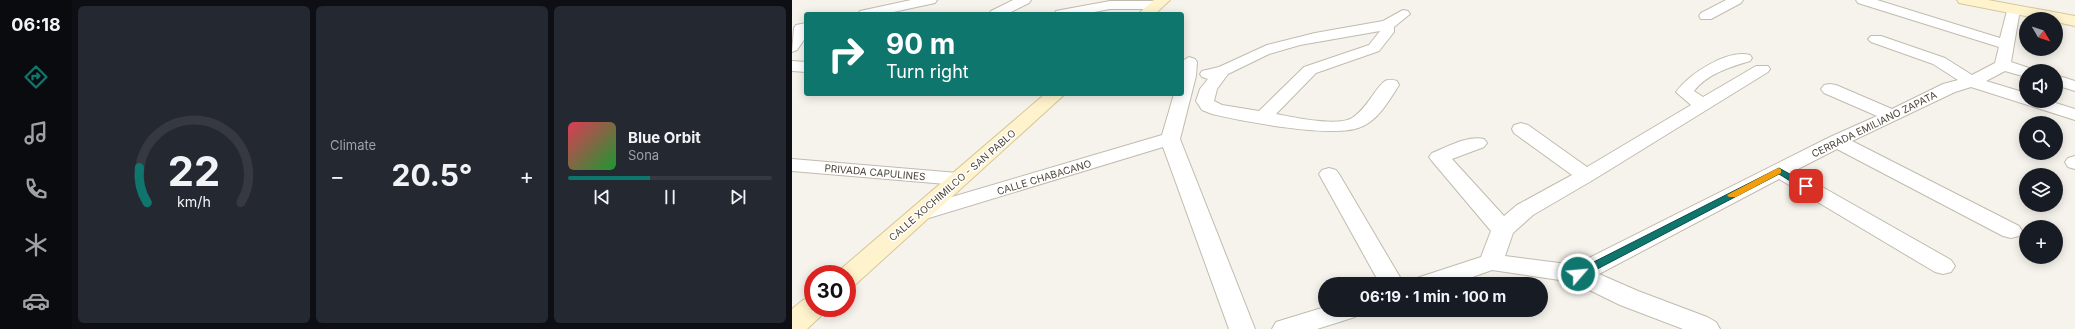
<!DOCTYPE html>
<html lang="en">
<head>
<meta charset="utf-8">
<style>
	body { margin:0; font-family:Inter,sans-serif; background:#242831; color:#f1f3f6; height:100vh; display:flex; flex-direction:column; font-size:15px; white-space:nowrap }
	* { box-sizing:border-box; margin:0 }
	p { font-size:13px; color:#9ea1a6 }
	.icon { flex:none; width:22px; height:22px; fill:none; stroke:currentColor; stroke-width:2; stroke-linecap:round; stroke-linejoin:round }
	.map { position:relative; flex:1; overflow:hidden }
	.details { display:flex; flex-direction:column; gap:6px; padding:6px; background:#0d0f14; width:720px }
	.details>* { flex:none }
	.guide { position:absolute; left:12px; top:12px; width:380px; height:84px; border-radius:4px; box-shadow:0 2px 10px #0003; background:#0f766e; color:#fff; overflow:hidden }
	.needle { width:26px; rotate:129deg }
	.buttons { position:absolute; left:1227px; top:12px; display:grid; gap:8px }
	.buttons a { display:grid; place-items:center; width:44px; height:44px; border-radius:50%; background:#171b24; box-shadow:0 2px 10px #0003; font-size:20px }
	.speed { position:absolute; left:12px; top:265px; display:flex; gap:8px; font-size:20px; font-weight:700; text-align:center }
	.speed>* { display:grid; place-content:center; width:52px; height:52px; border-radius:50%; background:#171b24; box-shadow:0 2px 10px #0003; line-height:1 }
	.speed .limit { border:6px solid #d22; background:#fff; color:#111 }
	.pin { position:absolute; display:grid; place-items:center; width:34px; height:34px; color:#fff; margin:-17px; border-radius:8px; box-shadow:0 2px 6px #0006 }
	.me { position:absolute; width:44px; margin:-22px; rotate:63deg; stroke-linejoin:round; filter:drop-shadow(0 0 3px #0008) }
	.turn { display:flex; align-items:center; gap:14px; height:84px; padding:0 16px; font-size:18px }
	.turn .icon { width:52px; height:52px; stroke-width:2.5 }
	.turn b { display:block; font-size:28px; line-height:34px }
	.big { font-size:30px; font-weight:700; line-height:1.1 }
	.details .card { flex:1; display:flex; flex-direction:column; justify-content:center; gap:6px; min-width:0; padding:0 14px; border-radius:6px; background:#242831 }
	.details .dial { align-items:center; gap:0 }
	.dial svg { height:104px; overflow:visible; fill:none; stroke:#363941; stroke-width:7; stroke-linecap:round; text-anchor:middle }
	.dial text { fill:#f1f3f6; stroke:none }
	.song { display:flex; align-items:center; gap:12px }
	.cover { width:48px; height:48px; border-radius:6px; background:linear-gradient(135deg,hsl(350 70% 55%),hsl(130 70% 35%)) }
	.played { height:4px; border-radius:2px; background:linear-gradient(90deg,#0f766e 40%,#363941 40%) }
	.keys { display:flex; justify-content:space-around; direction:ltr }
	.heat { display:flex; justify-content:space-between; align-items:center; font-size:22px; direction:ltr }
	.details .tiles { flex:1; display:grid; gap:6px; grid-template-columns:repeat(3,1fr) }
	.trip { position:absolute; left:526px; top:277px; width:230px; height:40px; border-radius:20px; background:#171b24; box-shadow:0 2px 10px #0003; font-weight:700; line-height:40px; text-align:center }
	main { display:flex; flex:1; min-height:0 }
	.tabs { display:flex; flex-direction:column; width:72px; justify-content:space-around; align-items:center; background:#090b0e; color:#9ea1a6 }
	.tabs .icon { width:28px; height:28px }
	.tabs .selected { color:#0f766e }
	.tabs b { font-size:18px; color:#f1f3f6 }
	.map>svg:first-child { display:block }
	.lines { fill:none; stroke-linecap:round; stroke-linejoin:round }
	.street-casing { stroke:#c2bbae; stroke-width:2 }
	.secondary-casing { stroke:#d6c79b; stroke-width:2 }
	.street { fill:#fff; fill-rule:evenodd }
	.secondary { fill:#fff3cd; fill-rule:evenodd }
	.route { fill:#0f766e; stroke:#0a4d48 }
	.slow { fill:#f59e0b }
	.labels { text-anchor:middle; stroke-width:3; stroke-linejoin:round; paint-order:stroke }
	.street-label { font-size:10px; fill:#4b4439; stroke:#fff }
</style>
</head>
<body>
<main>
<nav class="tabs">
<b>06:18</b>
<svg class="icon selected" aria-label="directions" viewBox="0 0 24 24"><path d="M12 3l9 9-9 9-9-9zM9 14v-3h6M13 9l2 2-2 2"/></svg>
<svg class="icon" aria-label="music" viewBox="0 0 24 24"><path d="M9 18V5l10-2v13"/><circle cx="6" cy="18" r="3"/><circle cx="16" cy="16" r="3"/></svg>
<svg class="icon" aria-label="phone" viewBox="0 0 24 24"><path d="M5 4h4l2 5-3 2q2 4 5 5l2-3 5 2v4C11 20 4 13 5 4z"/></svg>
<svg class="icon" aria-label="climate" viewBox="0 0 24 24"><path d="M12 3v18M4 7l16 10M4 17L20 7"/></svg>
<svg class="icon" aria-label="car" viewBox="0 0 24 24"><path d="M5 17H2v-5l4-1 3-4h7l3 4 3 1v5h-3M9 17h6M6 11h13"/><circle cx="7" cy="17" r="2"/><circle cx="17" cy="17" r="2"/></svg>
</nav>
<section class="details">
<div class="tiles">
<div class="card dial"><svg viewBox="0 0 100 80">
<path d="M14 69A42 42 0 1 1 86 69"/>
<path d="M14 69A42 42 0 0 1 8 42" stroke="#0f766e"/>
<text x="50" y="56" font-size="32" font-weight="700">22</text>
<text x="50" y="72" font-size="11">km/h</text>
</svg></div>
<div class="card"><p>Climate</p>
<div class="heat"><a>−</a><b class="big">20.5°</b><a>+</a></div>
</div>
<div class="card">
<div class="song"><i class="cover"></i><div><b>Blue Orbit</b><p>Sona</p></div></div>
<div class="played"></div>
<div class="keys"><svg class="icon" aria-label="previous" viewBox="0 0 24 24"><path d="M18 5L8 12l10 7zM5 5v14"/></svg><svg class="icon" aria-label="pause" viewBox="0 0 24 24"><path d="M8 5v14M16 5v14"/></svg><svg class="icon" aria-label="next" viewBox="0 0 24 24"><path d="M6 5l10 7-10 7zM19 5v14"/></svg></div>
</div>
</div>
</section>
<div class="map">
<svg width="1283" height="329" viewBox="0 0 1283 329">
	<rect width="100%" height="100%" fill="#f6f3ec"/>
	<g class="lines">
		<defs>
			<path id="street" d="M119 0H145L143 3 92 14H66L68 11Z
				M221 0H239L237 3 215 14H197L199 11Z
				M934 0H951L949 3 919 19H909L907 16 909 13Z
				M1064 0H1085L1208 38 1216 7H1226L1228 10 1219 62 1240 69 1242 71H1234V77L1213 71 1194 81 1234 93V101H1257L1283 109V120L1179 87 1163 92 1060 141 1227 226 1230 231 1227 236 1219 238 1211 236 1045 149 1002 171 1159 260 1163 266 1159 272 1151 274 1143 272 987 179 807 274 846 291 915 317 924 322 928 329H891L828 305 781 282 700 270 661 284H622L625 278 689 257 699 231 640 161 637 157 640 153C655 147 676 135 692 139L695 143 692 147 660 159 712 216 725 205 780 175 722 133 720 129 722 125 729 123 736 125 795 167 899 105 884 92C897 74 935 49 958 55L960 58 958 61C938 67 915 74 902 91L911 97 964 66H976L978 69 976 72 801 180 741 215 721 233 713 256 783 265 1038 137 1085 116 1032 93 1029 89 1032 85 1038 84 1044 85 1100 109 1151 84 1166 80 1141 64 1079 42 1076 39 1079 36H1089L1153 58 1180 75 1203 63 1207 47 1066 3Z
				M318 1H363L368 2 370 5 368 8 363 9H318L292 14H262L264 11 269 10Z
				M611 10 616 11 618 14 602 27V32L587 51 524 73 484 114C501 117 545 127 560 118 575 109 583 88 593 81 597 79 601 80 605 81L607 85C598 99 587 119 571 126 545 140 450 121 420 114L410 110 404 101 408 89 416 79 410 77 408 74 410 71 427 67 475 45 523 33 591 21ZM588 31 577 45 512 67 467 111 430 105 422 101 425 89 436 74 477 54 508 45Z
				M14 23V37L5 50 0 52 2 28 4 25Z
				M397 57 403 59 405 62 404 76 388 139 463 329H437L371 147 127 221 119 219 116 214 119 209 370 135 382 94H390V61Z
				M0 61 14 62V72L0 71Z
				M1264 75 1283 81V91L1264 85Z
				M1283 156V169L1276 167 1273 162 1276 158Z
				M0 159 166 173 173 175 176 179 173 183 166 185 0 171Z
				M537 168 544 170 547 174 612 284H588L527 174 530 170Z
				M533 307V310H567L563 317 525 329H480L484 322Z"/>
			<path id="secondary" d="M362 0H378L363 14H346Z
				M1165 0H1196L1283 16V26L1264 22V19H1248L1172 4 1167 3Z
				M253 94H273L64 284 55 287V274H43Z
				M21 296V308H34L31 314 15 329H0V309L11 300Z"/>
		</defs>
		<!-- street casing -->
		<use href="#street" class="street-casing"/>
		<!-- secondary casing -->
		<use href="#secondary" class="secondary-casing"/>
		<!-- street -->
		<use href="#street" class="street"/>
		<!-- secondary -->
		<use href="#secondary" class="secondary"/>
	</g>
	<!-- route -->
	<path class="route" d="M987 168 1019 186 1014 189H1011L987 174 790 277 786 278 780 274 782 272Z"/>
	<!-- slow -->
	<path class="slow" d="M986 168 989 169V173L944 197H937L935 195Z"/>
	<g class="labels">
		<!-- street labels -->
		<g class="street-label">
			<text transform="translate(1082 124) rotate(-26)" y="4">CERRADA EMILIANO ZAPATA</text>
			<text transform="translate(83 172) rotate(5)" y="4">PRIVADA CAPULINES</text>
			<text transform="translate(252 177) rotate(-17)" y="4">CALLE CHABACANO</text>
			<text transform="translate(160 185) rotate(-41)" y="4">CALLE XOCHIMILCO - SAN PABLO</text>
		</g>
	</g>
</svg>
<div class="buttons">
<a><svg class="needle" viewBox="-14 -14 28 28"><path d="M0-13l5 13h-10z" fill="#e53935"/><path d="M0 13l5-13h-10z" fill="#9ea1a6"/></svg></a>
<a><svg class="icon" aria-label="sound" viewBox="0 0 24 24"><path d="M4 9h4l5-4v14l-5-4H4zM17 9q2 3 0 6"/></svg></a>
<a><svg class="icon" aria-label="search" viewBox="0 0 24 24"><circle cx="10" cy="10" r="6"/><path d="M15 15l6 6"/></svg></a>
<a><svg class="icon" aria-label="layers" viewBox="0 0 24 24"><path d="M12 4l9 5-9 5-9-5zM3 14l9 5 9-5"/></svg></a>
<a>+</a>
</div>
<div class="speed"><div class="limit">30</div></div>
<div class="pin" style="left:1014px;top:186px;background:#d93025"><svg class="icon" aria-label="arrive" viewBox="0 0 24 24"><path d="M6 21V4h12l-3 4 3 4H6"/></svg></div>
<svg class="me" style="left:786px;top:274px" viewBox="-20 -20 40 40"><circle r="17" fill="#0f766e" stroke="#fff" stroke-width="3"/><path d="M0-11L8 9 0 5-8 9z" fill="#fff"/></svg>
<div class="trip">06:19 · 1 min · 100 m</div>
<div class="guide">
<div class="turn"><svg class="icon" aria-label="right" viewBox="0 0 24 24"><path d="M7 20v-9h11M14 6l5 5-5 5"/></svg><div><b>90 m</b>Turn right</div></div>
</div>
</div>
</main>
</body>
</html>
